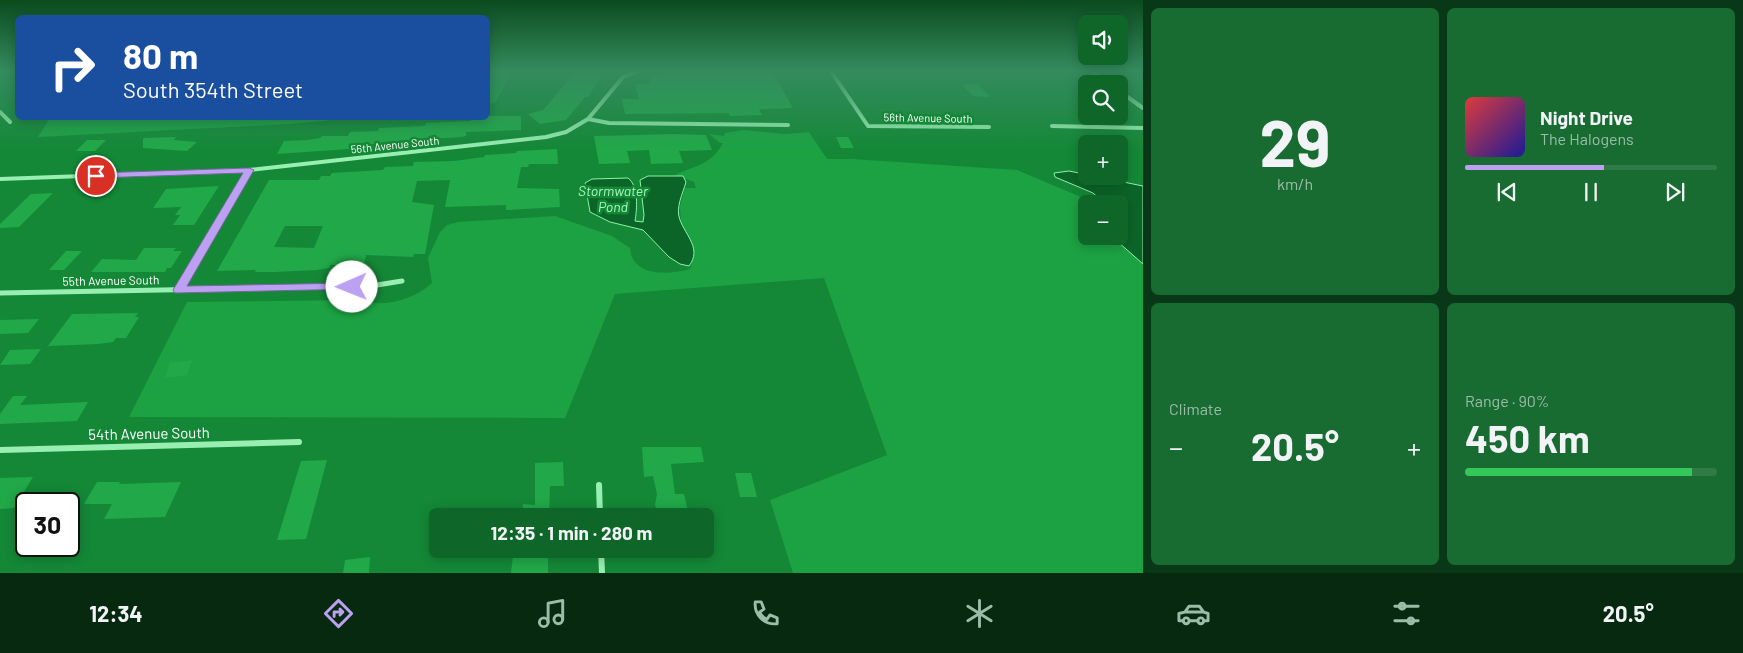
<!DOCTYPE html>
<html lang="en">
<head>
<meta charset="utf-8">
<style>
	body { margin:0; font-family:Barlow,sans-serif; background:#186c31; color:#f1f3f6; height:100vh; display:flex; flex-direction:column; font-size:19px; white-space:nowrap }
	* { box-sizing:border-box; margin:0 }
	p { font-size:16px; color:#9bbda8 }
	.icon { flex:none; width:28px; height:28px; fill:none; stroke:currentColor; stroke-width:2; stroke-linecap:round; stroke-linejoin:round }
	.map { position:relative; flex:1; overflow:hidden }
	.panel { display:flex; flex-direction:column; gap:8px; padding:8px; background:#083817; width:600px }
	.panel>* { flex:none }
	.top-card { position:absolute; left:15px; top:15px; width:475px; height:105px; border-radius:8px; box-shadow:0 2px 12px #0003; background:#1a4fa0; color:#fff; overflow:hidden }
	.fabs { position:absolute; left:1078px; top:15px; display:grid; gap:10px }
	.fabs a { display:grid; place-items:center; width:50px; height:50px; border-radius:8px; background:#0f6629; box-shadow:0 2px 12px #0003; font-size:25px }
	.speed { position:absolute; left:15px; top:492px; display:flex; gap:10px; font-size:25px; font-weight:700; text-align:center }
	.speed>* { display:grid; place-content:center; width:65px; height:65px; border-radius:50%; background:#0f6629; box-shadow:0 2px 12px #0003; line-height:1 }
	.speed .limit { border:2px solid #111; border-radius:8px; background:#fff; color:#111 }
	.pin { position:absolute; display:grid; place-items:center; width:42px; height:42px; color:#fff; margin:-21px; border:2px solid #fff; border-radius:50%; box-shadow:0 1px 5px #0007 }
	.me { position:absolute; width:55px; margin:-28px; rotate:269deg; stroke-linejoin:round; filter:drop-shadow(0 0 4px #0008) }
	.turn { display:flex; align-items:center; gap:18px; height:105px; padding:0 25px; font-size:22px }
	.turn .icon { width:65px; height:65px; stroke-width:2.5 }
	.turn b { display:block; font-size:35px; line-height:42px }
	.big { font-size:38px; font-weight:700; line-height:1.1 }
	.panel .tile { flex:1; display:flex; flex-direction:column; justify-content:center; gap:8px; min-width:0; padding:0 18px; border-radius:8px; background:#186c31 }
	.panel .dial { align-items:center; gap:0 }
	.dial b { font-size:65px; line-height:1 }
	.song { display:flex; align-items:center; gap:15px }
	.cover { width:60px; height:60px; border-radius:8px; background:linear-gradient(135deg,hsl(0 70% 55%),hsl(240 70% 35%)) }
	.played { height:5px; border-radius:2px; background:linear-gradient(90deg,#bca0f2 55%,#2f7a46 55%) }
	.keys { display:flex; justify-content:space-around; direction:ltr }
	.heat { display:flex; justify-content:space-between; align-items:center; font-size:28px; direction:ltr }
	.charge { height:8px; border-radius:4px; background:linear-gradient(90deg,#34c759 90%,#2f7a46 0) }
	.panel .tiles { flex:1; display:grid; gap:8px; grid-template-columns:repeat(2,1fr) }
	.trip { position:absolute; left:429px; top:508px; width:285px; height:50px; border-radius:8px; background:#0f6629; box-shadow:0 2px 12px #0003; font-weight:700; line-height:50px; text-align:center }
	.menu { display:flex; height:80px; justify-content:space-around; align-items:center; background:#062910; color:#9bbda8 }
	.menu .icon { width:35px; height:35px }
	.menu .active { color:#bca0f2 }
	.menu b { font-size:22px; color:#f1f3f6 }
	main { display:flex; flex:1; min-height:0 }
	.map>svg:first-child { display:block }
	.green { fill:#1ca243; fill-rule:evenodd }
	.water { fill:#0c6528; stroke:#8bf3a8 }
	.building { fill:#21a849; fill-rule:evenodd }
	.lines { fill:none; stroke-linecap:round; stroke-linejoin:round }
	.minor-far2 { stroke:#99efb2; stroke-width:4 }
	.minor-far1 { stroke:#99efb2; stroke-width:5 }
	.minor { stroke:#99efb2; stroke-width:6 }
	.route { fill:#bca0f2; stroke:#7a689d }
	.labels { text-anchor:middle; stroke-width:5; stroke-linejoin:round; paint-order:stroke }
	.far-street-label { font-size:11px; fill:#fff; stroke:#148837 }
	.street-label { font-size:12px; fill:#fff; stroke:#148837 }
	.water-label { font-size:14px; font-style:italic; fill:#a5f7bc; stroke:#148837 }
	.near-street-label { font-size:15px; fill:#fff; stroke:#148837 }
</style>
</head>
<body>
<main>
<div class="map">
<svg width="1143" height="573" viewBox="0 0 1143 573">
	<rect width="100%" height="100%" fill="#148837"/>
	<!-- green -->
	<path class="green" d="M488 70H513L496 102 488 103Z
		M50 118H352L291 124 38 137Z
		M743 130 785 134 809 132 827 159H852L1017 170 1088 200H1101L1097 194 1055 177 1054 173 1069 171 1143 186V573H793L770 500 887 455 824 278 615 294 565 418 129 417 187 302 357 300C382 308 412 301 432 283L428 258 440 232 447 225 458 222 555 216 612 236 630 248C632 277 669 275 690 269L695 253 681 222 680 207 685 188H696L694 182 675 175C696 165 710 166 723 143H720L709 134 724 136 725 133ZM1086 204H1119V236H1086Z"/>
	<!-- water -->
	<path class="water" d="M1069 171 1143 186V264L1117 241 1115 236H1119V204H1094L1088 200H1101L1093 193 1055 177 1054 173Z
		M648 176H683L686 182C683 193 675 208 680 220 686 236 702 249 689 266L680 264 669 257 643 230 610 222 590 212 585 183 592 179 628 178C639 186 637 210 635 221L643 222 644 215 640 180Z"/>
	<!-- building -->
	<path class="building" d="M577 70H598L595 74 602 75 588 97H585L566 120 540 124 528 114 543 110Z
		M664 73H773L793 108 759 109 762 115 730 116 729 113 625 114 622 99H639L635 84 651 83 649 76H665Z
		M962 84H978L990 97 973 96Z
		M488 116H521V130L466 132V136L461 137 385 142 384 144H370L363 148 277 154 284 141 307 140 320 138 322 136H348L350 132 378 131 379 128 425 126 426 123 471 121V118Z
		M674 134 706 135 712 150 679 151 683 163 651 164 649 150 627 151 630 163 599 164 594 136Z
		M176 137 174 140 197 142 187 151 143 148V138Z
		M836 137H848L854 148H841Z
		M87 140H106L95 151H76Z
		M557 149 558 164H529L528 167H521L517 188 559 189 560 207 506 210V205L445 207 450 180 417 181 412 202 434 205 425 254H414L413 257 366 255 364 264 330 265 329 268 317 270 275 272H255L256 270 217 271 269 180H319L321 176H330L332 173 383 170 385 167 413 166 414 162 454 161 484 157 485 155 516 153 517 151ZM285 226H323L314 248 274 247Z
		M219 186 194 225H173L180 215H175L181 207 153 208 166 189Z
		M53 193 19 227 0 228V224L31 194Z
		M144 248H176L173 251H182L171 268H167L165 272H91L102 259 136 260Z
		M66 251H82L64 270H49Z
		M138 313 135 317H139L126 338H116L113 342 98 344 48 346 72 314Z
		M39 319 28 333 0 334V320Z
		M41 349 30 364 0 365 10 350Z
		M192 360 187 375 165 378 170 363Z
		M13 396H27L20 405 88 402 77 421 0 424V414Z
		M642 447H701L704 462 671 464 675 494H684L689 516H659L655 505 657 494 653 476 644 477Z
		M327 460 306 539 277 540 301 461Z
		M563 462 564 486H550L549 516H522L523 504 535 505V463Z
		M735 473H751L757 497H740Z
		M33 477 14 508 0 509V478Z
		M97 482H120L119 484 181 482 165 517 104 519 112 504H84Z
		M520 549H548V573H511L513 556 519 557Z
		M370 557 369 573H343L345 560Z"/>
	<g class="lines">
		<!-- minor-far2 -->
		<path class="minor-far2" d="M830 70 868 126 989 127
			M1072 70H1143
			M1091 71 1109 84
			M1119 91 1143 108
			M0 112 10 122
			M588 119 623 77 641 70
			M1052 126 1143 128
			M0 179 249 170 546 137 566 132 588 119 609 123 788 125
			M235 194 249 170"/>
		<!-- minor-far1 -->
		<path class="minor-far1" d="M179 290 236 193
			M0 293 371 286 402 281"/>
		<!-- minor -->
		<path class="minor" d="M0 450 299 442
			M599 485 600 516
			M601 549 602 573"/>
	</g>
	<!-- sky -->
	<linearGradient id="sky" x2="0" y2="1"><stop stop-color="#0b4b1e"/><stop offset="0.47" stop-color="#348b5e"/><stop offset="1" stop-color="#348b5e" stop-opacity="0"/></linearGradient>
	<rect width="1143" height="150" fill="url(#sky)"/>
	<!-- route -->
	<path class="route" d="M249 168 254 170 187 286 352 283 356 284V289L175 293 173 290 243 173 96 178 91 176 96 173Z"/>
	<g class="labels">
		<!-- far-street labels -->
		<g class="far-street-label">
			<text transform="translate(928 118) rotate(1)" y="4">56th Avenue South</text>
			<text transform="translate(395 145) rotate(-6)" y="4">56th Avenue South</text>
		</g>
		<!-- street labels -->
		<g class="street-label">
			<text transform="translate(111 281) rotate(-1)" y="4">55th Avenue South</text>
		</g>
		<!-- water labels -->
		<g class="water-label">
			<text x="613" y="196">Stormwater<tspan x="613" dy="16">Pond</tspan></text>
		</g>
		<!-- near-street labels -->
		<g class="near-street-label">
			<text transform="translate(149 434) rotate(-1)" y="5">54th Avenue South</text>
		</g>
	</g>
</svg>
<div class="fabs">
<a><svg class="icon" aria-label="sound" viewBox="0 0 24 24"><path d="M4 9h4l5-4v14l-5-4H4zM17 9q2 3 0 6"/></svg></a>
<a><svg class="icon" aria-label="search" viewBox="0 0 24 24"><circle cx="10" cy="10" r="6"/><path d="M15 15l6 6"/></svg></a>
<a>+</a>
<a>−</a>
</div>
<div class="speed"><div class="limit">30</div></div>
<div class="pin" style="left:96px;top:176px;background:#d93025"><svg class="icon" aria-label="arrive" viewBox="0 0 24 24"><path d="M6 21V4h12l-3 4 3 4H6"/></svg></div>
<svg class="me" style="left:352px;top:287px" viewBox="-20 -20 40 40"><circle r="19" fill="#fff"/><path d="M0-13L10 11 0 6-10 11z" fill="#bca0f2"/></svg>
<div class="trip">12:35 · 1 min · 280 m</div>
<div class="top-card">
<div class="turn"><svg class="icon" aria-label="right" viewBox="0 0 24 24"><path d="M7 20v-9h11M14 6l5 5-5 5"/></svg><div><b>80 m</b>South 354th Street</div></div>
</div>
</div>
<section class="panel">
<div class="tiles">
<div class="tile dial"><b>29</b><p>km/h</p></div>
<div class="tile">
<div class="song"><i class="cover"></i><div><b>Night Drive</b><p>The Halogens</p></div></div>
<div class="played"></div>
<div class="keys"><svg class="icon" aria-label="previous" viewBox="0 0 24 24"><path d="M18 5L8 12l10 7zM5 5v14"/></svg><svg class="icon" aria-label="pause" viewBox="0 0 24 24"><path d="M8 5v14M16 5v14"/></svg><svg class="icon" aria-label="next" viewBox="0 0 24 24"><path d="M6 5l10 7-10 7zM19 5v14"/></svg></div>
</div>
<div class="tile"><p>Climate</p>
<div class="heat"><a>−</a><b class="big">20.5°</b><a>+</a></div>
</div>
<div class="tile"><p>Range · 90%</p><b class="big">450 km</b><div class="charge"></div></div>
</div>
</section>
</main>
<nav class="menu">
<b>12:34</b>
<svg class="icon active" aria-label="directions" viewBox="0 0 24 24"><path d="M12 3l9 9-9 9-9-9zM9 14v-3h6M13 9l2 2-2 2"/></svg>
<svg class="icon" aria-label="music" viewBox="0 0 24 24"><path d="M9 18V5l10-2v13"/><circle cx="6" cy="18" r="3"/><circle cx="16" cy="16" r="3"/></svg>
<svg class="icon" aria-label="phone" viewBox="0 0 24 24"><path d="M5 4h4l2 5-3 2q2 4 5 5l2-3 5 2v4C11 20 4 13 5 4z"/></svg>
<svg class="icon" aria-label="climate" viewBox="0 0 24 24"><path d="M12 3v18M4 7l16 10M4 17L20 7"/></svg>
<svg class="icon" aria-label="car" viewBox="0 0 24 24"><path d="M5 17H2v-5l4-1 3-4h7l3 4 3 1v5h-3M9 17h6M6 11h13"/><circle cx="7" cy="17" r="2"/><circle cx="17" cy="17" r="2"/></svg>
<svg class="icon" aria-label="filters" viewBox="0 0 24 24"><path d="M4 7h16M4 17h16"/><circle cx="9" cy="7" r="2"/><circle cx="15" cy="17" r="2"/></svg>
<b>20.5°</b>
</nav>
</body>
</html>
